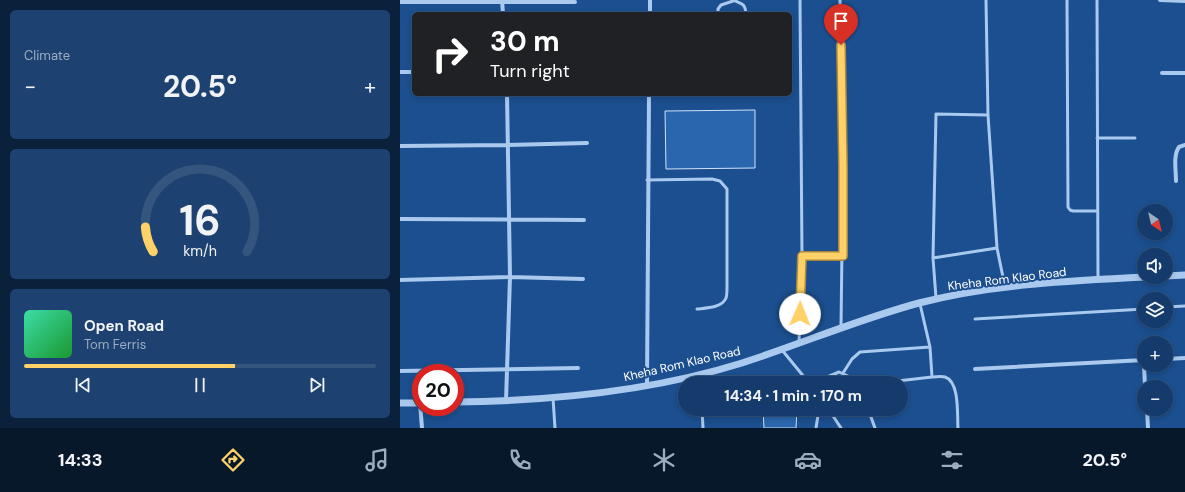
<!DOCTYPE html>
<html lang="en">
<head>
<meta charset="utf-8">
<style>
	body { margin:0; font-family:"DM Sans",sans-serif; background:#1d4271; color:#f1f3f6; height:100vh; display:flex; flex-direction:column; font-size:15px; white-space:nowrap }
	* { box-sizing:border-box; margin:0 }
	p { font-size:13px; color:#9dadc1 }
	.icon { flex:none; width:22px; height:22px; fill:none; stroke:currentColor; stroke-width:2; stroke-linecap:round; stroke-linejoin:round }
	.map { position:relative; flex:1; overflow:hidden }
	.drawer { display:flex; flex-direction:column; gap:10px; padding:10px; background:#0b203b; width:400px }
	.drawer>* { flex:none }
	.hud { position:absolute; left:12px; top:12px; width:380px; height:84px; border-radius:6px; box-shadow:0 2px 6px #0003,0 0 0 1px #33557e; background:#202124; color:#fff; overflow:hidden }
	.needle { width:26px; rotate:145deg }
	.controls { position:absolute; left:737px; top:204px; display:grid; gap:8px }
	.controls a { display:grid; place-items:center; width:36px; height:36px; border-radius:50%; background:#143b6b; box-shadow:0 2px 6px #0003,0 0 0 1px #33557e; font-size:20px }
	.speed { position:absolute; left:12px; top:364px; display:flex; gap:8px; font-size:20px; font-weight:700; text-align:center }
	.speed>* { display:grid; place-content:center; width:52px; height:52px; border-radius:50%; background:#143b6b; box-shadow:0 2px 6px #0003,0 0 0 1px #33557e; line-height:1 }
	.speed .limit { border:6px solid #d22; background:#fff; color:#111 }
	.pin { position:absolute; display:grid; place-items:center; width:34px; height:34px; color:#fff; margin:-41px -17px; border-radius:50% 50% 50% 0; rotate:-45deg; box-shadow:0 0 4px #0007 }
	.pin .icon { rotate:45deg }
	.me { position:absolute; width:44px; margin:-22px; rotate:1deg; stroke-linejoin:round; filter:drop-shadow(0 0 3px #0008) }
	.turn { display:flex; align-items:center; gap:14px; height:84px; padding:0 12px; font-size:18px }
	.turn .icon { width:52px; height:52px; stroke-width:2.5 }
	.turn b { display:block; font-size:28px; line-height:34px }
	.big { font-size:30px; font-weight:700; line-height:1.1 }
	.drawer .widget { flex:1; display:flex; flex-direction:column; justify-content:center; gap:6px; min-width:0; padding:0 14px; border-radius:6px; background:#1d4271 }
	.drawer .dial { align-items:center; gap:0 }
	.dial svg { height:104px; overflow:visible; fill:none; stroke:#33557e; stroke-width:7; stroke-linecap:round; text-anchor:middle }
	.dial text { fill:#f1f3f6; stroke:none }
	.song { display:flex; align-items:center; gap:12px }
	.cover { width:48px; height:48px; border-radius:6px; background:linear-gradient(135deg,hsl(160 70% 55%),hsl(130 70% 35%)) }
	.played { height:4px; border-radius:2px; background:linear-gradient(90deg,#ffd166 60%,#33557e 60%) }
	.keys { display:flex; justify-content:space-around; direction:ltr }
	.heat { display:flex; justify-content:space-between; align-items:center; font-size:22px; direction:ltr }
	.trip { position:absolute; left:278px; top:376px; width:230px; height:40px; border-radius:20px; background:#143b6b; box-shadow:0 2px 6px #0003,0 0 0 1px #33557e; font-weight:700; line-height:40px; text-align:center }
	.dock { display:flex; height:64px; justify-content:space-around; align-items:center; background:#08182b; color:#9dadc1 }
	.dock .icon { width:28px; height:28px }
	.dock .selected { color:#ffd166 }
	.dock b { font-size:18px; color:#f1f3f6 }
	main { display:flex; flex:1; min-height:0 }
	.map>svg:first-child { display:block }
	.building { fill:#2a66ad; stroke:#cfe3fa }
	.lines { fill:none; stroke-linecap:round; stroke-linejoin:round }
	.service { stroke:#a9c9ee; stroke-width:3 }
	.minor { stroke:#a9c9ee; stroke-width:4 }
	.tertiary { stroke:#a9c9ee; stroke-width:7 }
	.route-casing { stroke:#a68842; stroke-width:10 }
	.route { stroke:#ffd166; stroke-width:7 }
	.labels { text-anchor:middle; stroke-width:4; stroke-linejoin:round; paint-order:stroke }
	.street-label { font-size:12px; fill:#fff; stroke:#1b4f8f }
</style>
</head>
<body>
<main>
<section class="drawer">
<div class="widget"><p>Climate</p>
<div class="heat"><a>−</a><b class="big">20.5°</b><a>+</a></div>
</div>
<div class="widget dial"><svg viewBox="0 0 100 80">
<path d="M14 69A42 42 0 1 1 86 69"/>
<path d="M14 69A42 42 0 0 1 8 50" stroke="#ffd166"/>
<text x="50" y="56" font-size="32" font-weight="700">16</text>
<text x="50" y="72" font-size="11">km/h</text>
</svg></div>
<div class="widget">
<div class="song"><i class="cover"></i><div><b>Open Road</b><p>Tom Ferris</p></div></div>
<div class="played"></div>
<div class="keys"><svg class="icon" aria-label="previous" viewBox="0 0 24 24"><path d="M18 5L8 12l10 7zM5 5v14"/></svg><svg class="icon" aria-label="pause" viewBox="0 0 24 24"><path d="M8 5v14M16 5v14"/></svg><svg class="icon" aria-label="next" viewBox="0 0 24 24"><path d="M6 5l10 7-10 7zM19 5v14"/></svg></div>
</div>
</section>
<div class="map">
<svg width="785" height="428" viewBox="0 0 785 428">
	<rect width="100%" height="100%" fill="#1b4f8f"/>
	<!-- building -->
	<path class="building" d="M355 110V168L266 169 265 111Z
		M363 409H397L396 428H364Z"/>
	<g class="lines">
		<!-- service -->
		<path class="service" d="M333 0C341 4 345 2 346 14
			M440 0 443 166 441 328
			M586 0 588 115
			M667 0 668 207 670 210 673 211H697
			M697 0 698 279
			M318 14V9L321 5 333 1
			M697 138H735
			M247 180 312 179 320 181 327 189V288C327 291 327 295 326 298 322 308 306 308 297 309
			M402 256H443
			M533 258 597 248
			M536 298 533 258 536 114 588 115 597 248 605 287
			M766 307 785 306
			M575 319 744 309
			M399 342 402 256 400 0
			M382 350 409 383
			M443 373 452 359 460 352 530 347
			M301 374V383
			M532 377C536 377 541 376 545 377 560 382 557 415 558 428
			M413 383 439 372 448 376 454 383
			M480 383 532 377 530 347 520 304
			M153 398 155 428
			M302 409 303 428
			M426 409 433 416 441 428
			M468 409 475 428
			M416 428 419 409"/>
		<!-- minor -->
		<path class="minor" d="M102 0 103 14
			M760 0 785 1
			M0 2H175
			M250 14V0
			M0 72H14
			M762 73H785
			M0 146 107 145 187 143
			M776 181C776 170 773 155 779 147L785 145
			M0 219 184 220
			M0 280 110 277 183 279
			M766 359 785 358
			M744 365 745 387
			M575 369 744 360
			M0 371 178 368
			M247 386 249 94
			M106 401 110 277 107 94
			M20 403 22 428
			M747 409 748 428"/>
		<!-- tertiary -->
		<path class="tertiary" d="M766 276 785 275
			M55 402C151 401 249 392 342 363 401 344 459 319 519 303 592 284 669 281 744 277
			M0 403H21"/>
	</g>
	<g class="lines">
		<defs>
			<path id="route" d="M400 314 402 256H443V166L441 45"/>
		</defs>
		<!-- route casing -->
		<use href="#route" class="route-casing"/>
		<!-- route -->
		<use href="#route" class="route"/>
	</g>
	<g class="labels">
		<!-- street labels -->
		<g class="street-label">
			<text transform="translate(607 279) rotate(-7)" y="4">Kheha Rom Klao Road</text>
			<text transform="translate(282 364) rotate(-13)" y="4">Kheha Rom Klao Road</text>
		</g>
	</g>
</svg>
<div class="controls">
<a><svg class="needle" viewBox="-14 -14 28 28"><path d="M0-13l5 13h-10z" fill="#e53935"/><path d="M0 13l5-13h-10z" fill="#9dadc1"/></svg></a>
<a><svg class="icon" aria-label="sound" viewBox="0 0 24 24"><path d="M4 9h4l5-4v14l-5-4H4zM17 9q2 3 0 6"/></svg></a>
<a><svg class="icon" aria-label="layers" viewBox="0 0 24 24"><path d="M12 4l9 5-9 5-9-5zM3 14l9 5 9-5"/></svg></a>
<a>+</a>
<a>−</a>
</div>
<div class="speed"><div class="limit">20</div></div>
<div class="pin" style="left:441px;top:45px;background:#d93025"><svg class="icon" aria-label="arrive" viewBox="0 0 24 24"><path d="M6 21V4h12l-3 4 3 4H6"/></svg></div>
<svg class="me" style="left:400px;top:314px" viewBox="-20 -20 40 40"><circle r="19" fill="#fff"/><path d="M0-13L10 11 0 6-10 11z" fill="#ffd166"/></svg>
<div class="trip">14:34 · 1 min · 170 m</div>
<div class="hud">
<div class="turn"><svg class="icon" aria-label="right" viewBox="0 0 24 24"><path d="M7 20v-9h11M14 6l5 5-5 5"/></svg><div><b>30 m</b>Turn right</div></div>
</div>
</div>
</main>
<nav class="dock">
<b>14:33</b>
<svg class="icon selected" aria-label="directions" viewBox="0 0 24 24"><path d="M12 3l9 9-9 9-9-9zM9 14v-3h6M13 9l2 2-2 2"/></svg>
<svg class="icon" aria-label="music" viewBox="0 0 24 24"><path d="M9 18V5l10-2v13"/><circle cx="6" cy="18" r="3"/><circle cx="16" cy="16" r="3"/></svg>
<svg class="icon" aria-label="phone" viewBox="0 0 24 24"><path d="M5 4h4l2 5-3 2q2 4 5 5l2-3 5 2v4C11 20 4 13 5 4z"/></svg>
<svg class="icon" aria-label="climate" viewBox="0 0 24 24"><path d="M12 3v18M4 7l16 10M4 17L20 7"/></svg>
<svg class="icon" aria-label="car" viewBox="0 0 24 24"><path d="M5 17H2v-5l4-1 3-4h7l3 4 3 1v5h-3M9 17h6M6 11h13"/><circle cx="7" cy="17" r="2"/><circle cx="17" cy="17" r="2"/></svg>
<svg class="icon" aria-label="filters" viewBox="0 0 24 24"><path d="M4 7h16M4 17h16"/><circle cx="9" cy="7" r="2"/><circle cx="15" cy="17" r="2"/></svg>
<b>20.5°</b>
</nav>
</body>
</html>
